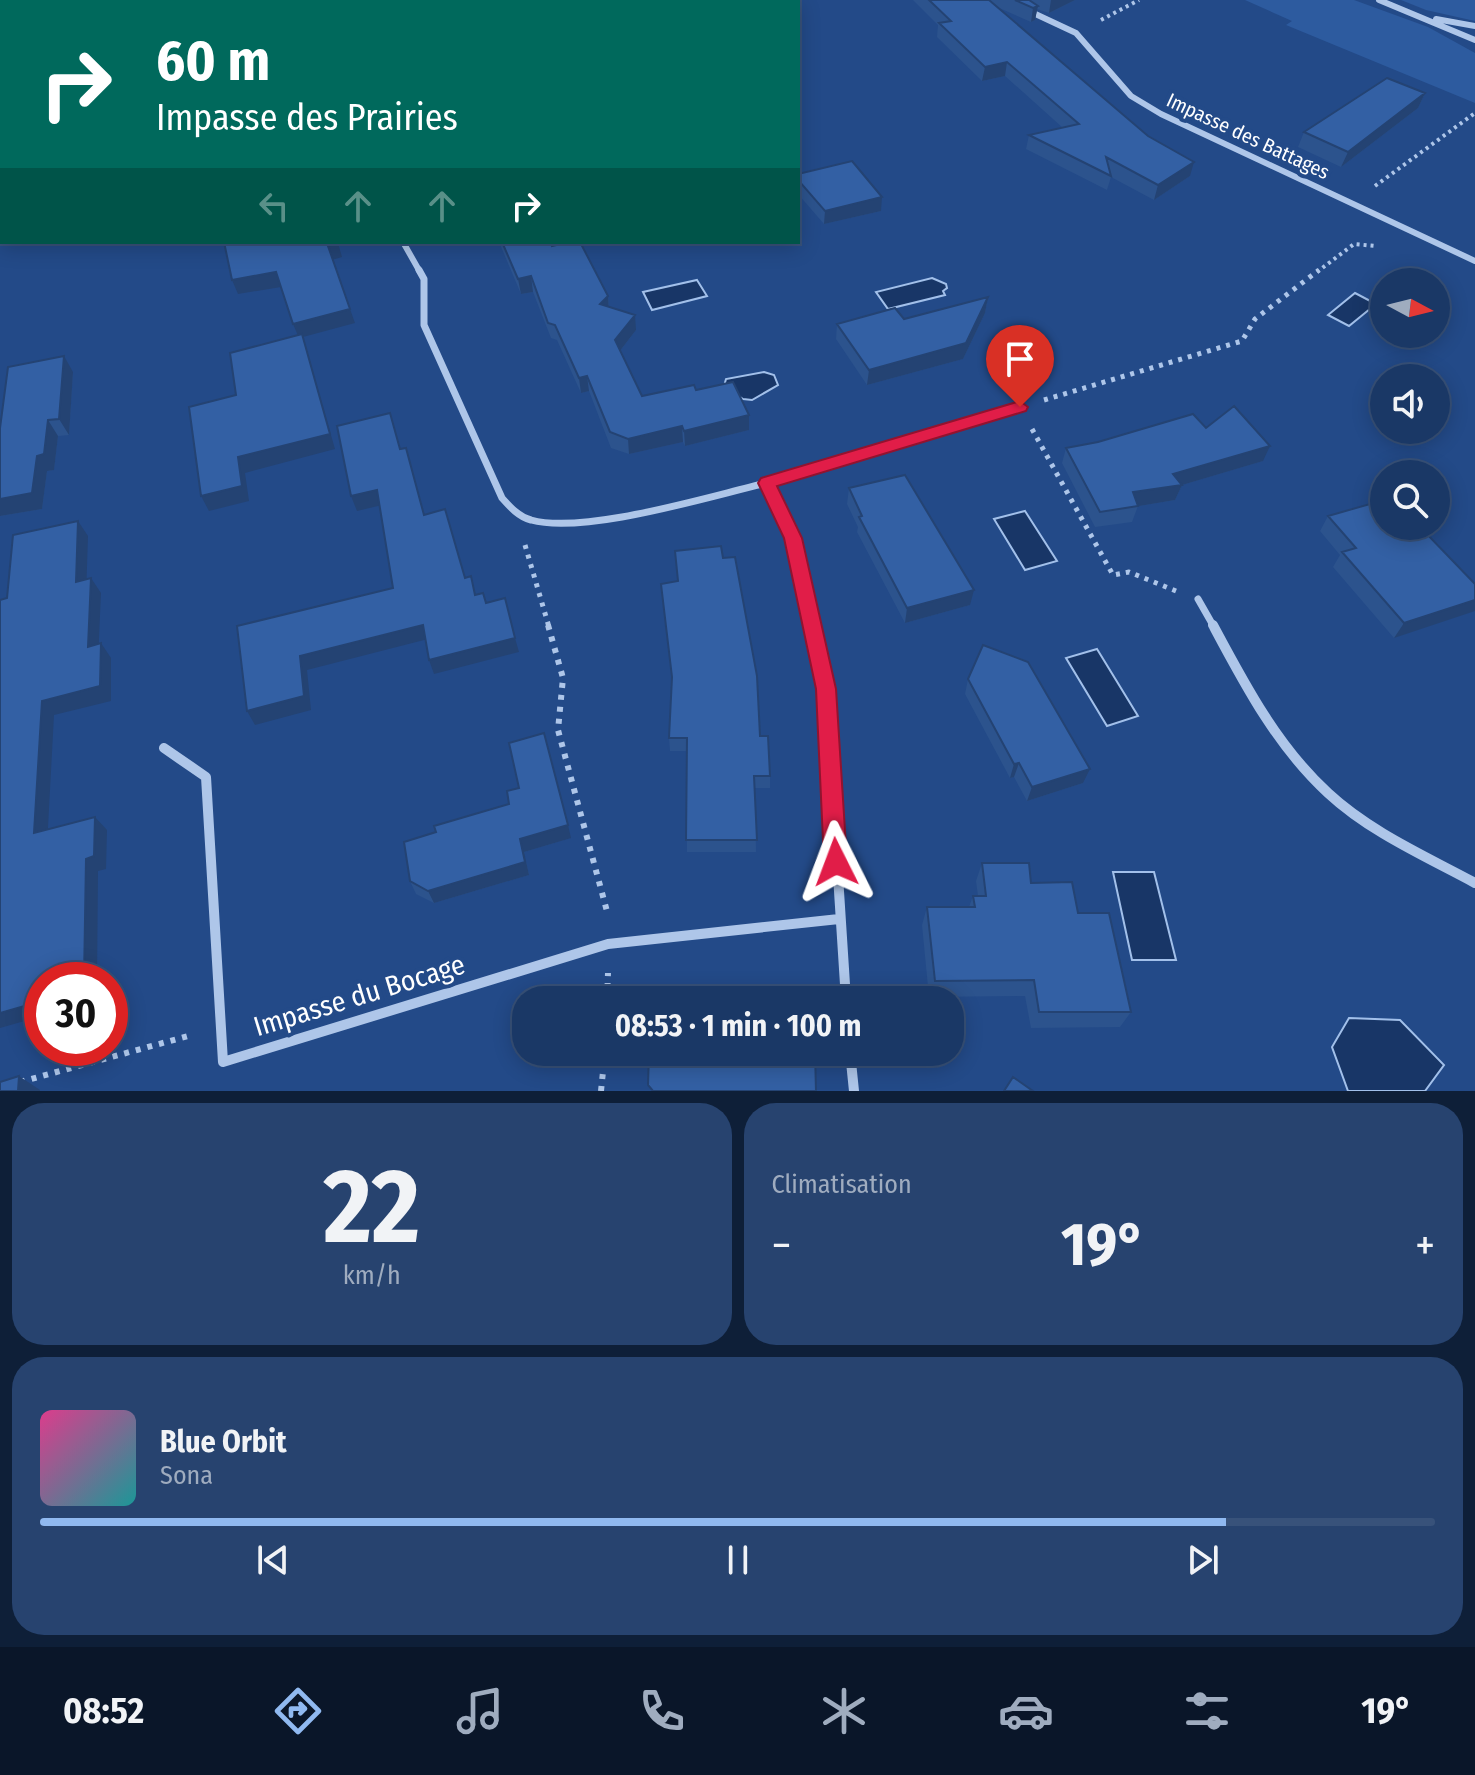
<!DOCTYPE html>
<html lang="fr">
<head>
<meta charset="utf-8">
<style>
	body { margin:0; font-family:"Fira Sans Condensed",sans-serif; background:#27436f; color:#f1f3f6; height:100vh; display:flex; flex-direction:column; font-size:30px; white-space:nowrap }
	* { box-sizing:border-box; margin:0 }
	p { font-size:26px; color:#9facbf }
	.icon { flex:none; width:44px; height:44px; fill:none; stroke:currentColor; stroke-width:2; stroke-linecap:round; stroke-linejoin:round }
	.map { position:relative; height:1091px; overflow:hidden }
	.drawer { display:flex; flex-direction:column; gap:12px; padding:12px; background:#0e1f38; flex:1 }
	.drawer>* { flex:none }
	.banner { position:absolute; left:0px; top:0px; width:800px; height:244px; box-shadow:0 4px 20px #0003,0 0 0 2px #38527a; background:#00695c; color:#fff; overflow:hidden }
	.needle { width:52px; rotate:97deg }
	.tools { position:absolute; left:1370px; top:268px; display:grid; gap:16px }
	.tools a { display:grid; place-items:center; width:80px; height:80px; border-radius:50%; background:#1a3866; box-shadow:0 4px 20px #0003,0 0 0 2px #38527a; font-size:40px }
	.speed { position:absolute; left:24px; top:962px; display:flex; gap:16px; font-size:40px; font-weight:700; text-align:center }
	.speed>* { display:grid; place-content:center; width:104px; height:104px; border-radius:50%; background:#1a3866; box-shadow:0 4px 20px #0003,0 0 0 2px #38527a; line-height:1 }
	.speed .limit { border:12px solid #d22; background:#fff; color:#111 }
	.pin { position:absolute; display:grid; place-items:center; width:68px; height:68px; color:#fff; margin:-82px -34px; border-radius:50% 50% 50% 0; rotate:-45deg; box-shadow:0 0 8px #0007 }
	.pin .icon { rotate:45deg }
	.me { position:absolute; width:88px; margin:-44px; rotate:357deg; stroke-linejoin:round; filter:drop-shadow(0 0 6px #0008) }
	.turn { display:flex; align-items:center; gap:28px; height:168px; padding:0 24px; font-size:36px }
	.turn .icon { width:104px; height:104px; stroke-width:2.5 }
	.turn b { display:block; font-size:56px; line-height:68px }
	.lanes { display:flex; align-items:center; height:76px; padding:0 24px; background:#0003; justify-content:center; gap:40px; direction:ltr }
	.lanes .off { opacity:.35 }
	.big { font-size:60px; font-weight:700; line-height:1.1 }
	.drawer .tile { flex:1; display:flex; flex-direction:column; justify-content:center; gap:12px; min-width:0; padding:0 28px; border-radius:32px; background:#27436f }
	.drawer .dial { align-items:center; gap:0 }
	.dial b { font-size:104px; line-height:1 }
	.song { display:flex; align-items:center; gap:24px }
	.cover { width:96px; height:96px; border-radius:12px; background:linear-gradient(135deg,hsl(330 70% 55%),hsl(180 70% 35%)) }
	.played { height:8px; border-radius:4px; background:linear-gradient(90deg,#90b9f0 85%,#38527a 85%) }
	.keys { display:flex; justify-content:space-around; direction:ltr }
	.heat { display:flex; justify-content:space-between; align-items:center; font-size:44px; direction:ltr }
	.drawer .tiles { flex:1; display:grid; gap:12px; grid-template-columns:1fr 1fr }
	.tile:last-child { grid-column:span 2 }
	.trip { position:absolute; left:512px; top:986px; width:452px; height:80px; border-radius:32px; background:#1a3866; box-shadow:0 4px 20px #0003,0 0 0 2px #38527a; font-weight:700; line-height:80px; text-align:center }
	.tab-bar { display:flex; height:128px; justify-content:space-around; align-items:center; background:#0a1629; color:#9facbf }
	.tab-bar .icon { width:56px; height:56px }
	.tab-bar .selected { color:#90b9f0 }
	.tab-bar b { font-size:36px; color:#f1f3f6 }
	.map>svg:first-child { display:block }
	.green { fill:#2d5b9f }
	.water { fill:#183667; stroke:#a2c0ea; stroke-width:2 }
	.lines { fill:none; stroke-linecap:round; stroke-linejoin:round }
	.path-far2 { stroke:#aec6e9; stroke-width:4; stroke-dasharray:3 4; stroke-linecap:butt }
	.path-far1 { stroke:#aec6e9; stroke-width:5; stroke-dasharray:4 6; stroke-linecap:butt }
	.path { stroke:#aec6e9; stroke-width:6; stroke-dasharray:5 7; stroke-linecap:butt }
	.street-far2 { stroke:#aec6e9; stroke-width:6 }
	.street-far1 { stroke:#aec6e9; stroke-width:7 }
	.street { stroke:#aec6e9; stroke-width:10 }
	.wall { fill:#2c538d }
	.shaded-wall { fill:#244373 }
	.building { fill:#3360a4; stroke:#244373; stroke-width:2 }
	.route { fill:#e11d48; stroke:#92132f; stroke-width:2 }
	.labels { text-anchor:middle; stroke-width:8; stroke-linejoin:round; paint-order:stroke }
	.far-street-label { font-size:20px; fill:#fff; stroke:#234a88 }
	.near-street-label { font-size:28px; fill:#fff; stroke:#234a88 }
</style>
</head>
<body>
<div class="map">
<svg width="1475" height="1091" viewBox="0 0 1475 1091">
	<rect width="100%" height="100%" fill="#234a88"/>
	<!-- green -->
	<path class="green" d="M1245 0H1354L1428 27 1475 53V103L1286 25 1292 21Z
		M1401 0H1475V21L1426 10Z"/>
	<!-- water -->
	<path class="water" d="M932 278 946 284 947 288 943 291 945 295 888 309 876 292Z
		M697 280 707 296 652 310 643 292Z
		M1355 293 1376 304 1349 326 1328 315Z
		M764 372 774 375 778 385 752 400 743 399 724 386 726 379Z
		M1025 511 1057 561 1025 570 994 519Z
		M1097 649 1138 716 1107 726 1066 658Z
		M1113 872H1154L1176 960H1132Z
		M1349 1018 1400 1020 1444 1065 1425 1091H1348L1332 1047Z"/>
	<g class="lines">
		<!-- path-far2 -->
		<path class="path-far2" d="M1101 20 1139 0
			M1375 186 1475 113
			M1317 272 1354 244 1376 246"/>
		<!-- path-far1 -->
		<path class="path-far1" d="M1044 400 1242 341 1255 319 1319 270
			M1032 429 1113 575 1129 572 1176 591
			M525 545 549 627"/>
		<!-- path -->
		<path class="path" d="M548 625 563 678 558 730 608 915
			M607 1000 608 973
			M20 1082 192 1035
			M601 1091 605 1052"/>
		<!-- street-far2 -->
		<path class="street-far2" d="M1379 0 1475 40
			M1029 11 1076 33 1131 96 1161 114 1475 261
			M1436 19 1475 26
			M403 242 420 272"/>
		<!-- street-far1 -->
		<path class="street-far1" d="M419 270 424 279V325L502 498C510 507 519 517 531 520 585 535 710 496 767 483L793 538 813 627
			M767 483 1020 407
			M1198 599 1214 627"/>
		<!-- street -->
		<path class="street" d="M812 625 826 689 846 1000
			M1213 625C1245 685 1277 746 1328 793 1370 832 1425 856 1475 883
			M164 748 206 777 223 1062 608 944 839 919
			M850 1052 854 1091"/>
	</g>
	<!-- wall -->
	<path class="wall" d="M913 0H1075L1049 13 1037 9 1035 20 1031 22 997 7 1190 176 1154 200 1111 177 1107 190 1026 149 1029 135 1063 128 1005 76 982 81 937 37 938 25Z
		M1425 93 1418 108 1341 167 1298 147 1304 132Z
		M798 180 881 211 824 224 798 194Z
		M499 242H550L552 246 608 296 609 307 636 330 620 351 642 396 696 390 749 415V430L685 446 683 442 629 454 611 448 589 391 581 393 557 340 551 338 533 292 521 294Z
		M988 297 985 313 963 359 867 385 836 339 837 324 904 319Z
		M73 372 69 435 58 436 54 470 47 471 42 509 0 516Z
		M1206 428 1263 461 1182 485 1175 500 1138 506 1132 522 1095 527 1062 463 1066 448Z
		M849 488 970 605 905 623 857 532 858 527 847 504Z
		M1328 516 1430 526 1426 533 1475 584 1394 638 1333 567 1340 555 1320 531Z
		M675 551 760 736 770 776V788H755L756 852H687V751H670L669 738 678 581Z
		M968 679 1083 783 1027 801 1014 777 1010 778 965 694Z
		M571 838 524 852 529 875 434 903 416 894 410 881Z
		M982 863 1031 883 1078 913 1131 1012 1120 1027 1031 1028 1025 996 929 997 922 925 927 907H969L973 896H978L976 881Z"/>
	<!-- shaded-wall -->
	<path class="shaded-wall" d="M389 0H445L437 2H390Z
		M762 0H786V2H762Z
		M1051 0H1075L1049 13Z
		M1038 6 1035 20 1031 22 1033 8Z
		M1007 62 1005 76 982 81 985 67Z
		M1425 93 1418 108 1341 167 1348 152Z
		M1194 162 1190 176 1154 200 1158 185Z
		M2 182V212L1 223H0V183Z
		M882 197 881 211 824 224 825 211Z
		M338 243 342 257 332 260 328 246Z
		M276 272 281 287 238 294 232 280Z
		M531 276 533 292 521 294 518 279Z
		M608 296 609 312 600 304Z
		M988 297 985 313 963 359 867 385 869 370Z
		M350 309 355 323 303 337 335 449 245 473 249 501 209 511 201 496 238 457 299 338 293 324Z
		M635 315 636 330 616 356 615 340Z
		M64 356 73 372 69 435 59 419Z
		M587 376 589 391 581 393 579 378Z
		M749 415V430L685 446 684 431Z
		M48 420 58 436 54 470 47 471 42 509 0 516V499Z
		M682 426 683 442 629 454 628 439Z
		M1270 446 1263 461 1182 485 1175 500 1127 508 1133 492 1173 474Z
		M377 490 382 505 357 511 351 496Z
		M78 521 88 536 86 597 76 582Z
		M1427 526H1430L1421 540V528Z
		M91 578 101 593 98 661 88 647Z
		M974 590 970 605 905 623 907 608Z
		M1475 600V611L1394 638 1404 623Z
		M423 625 428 639 307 670 311 710 255 725 247 711 300 656Z
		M515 638 519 652 434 674 429 660Z
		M101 643 111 658V701L54 715 47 846 34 833 42 701Z
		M1019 763 1014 777 1010 778 1014 764Z
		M1090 769 1083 783 1027 801 1032 787Z
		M95 817 107 830 106 869 98 871 97 980H84L86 859Z
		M568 825 571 838 524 852 529 875 434 903 428 891 520 839Z
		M42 1001V1016L0 1028V1013Z
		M19 1076 40 1090V1091H18Z"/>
	<!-- building -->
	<path class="building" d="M85 0H303L306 2H79Z
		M453 0H765L767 2H454Z
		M929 0H989L1148 136 1194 162 1158 185 1106 157 1111 176 1029 135 1079 124 1007 62 985 67 939 23 951 21Z
		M1015 0H1029L1038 6 1033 8Z
		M2 29V99L0 98V30Z
		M1387 78 1425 93 1348 152 1304 132Z
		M0 118H2V182L0 183Z
		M852 161 882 197 825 211 798 180V174Z
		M224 242H338L328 246 350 309 293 324 276 272 232 280Z
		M502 242H550L552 246 569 242H580L608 296 600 304 635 315 615 340 642 396 694 385 696 390 733 382 749 415 684 431 682 426 628 439 610 432 587 376 579 378 555 325 548 323 531 276 518 279Z
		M988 297 966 343 869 370 837 324 895 308 904 319Z
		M302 334 330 434 238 457 242 486 201 496 189 407 236 395 230 353Z
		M64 356 59 419 48 420 44 454 37 456 32 493 0 499V428L8 367Z
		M1234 406 1270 446 1173 474 1182 485 1133 492 1138 506 1100 512 1066 448 1098 442 1193 414 1206 428Z
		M390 413 400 449 406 448 424 515 445 509 465 578 471 576 475 595 483 593 486 603 505 598 515 638 429 660 423 625 300 656 304 696 247 711 237 626 393 588 377 490 351 496 337 426Z
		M905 475 974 590 907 608 859 517 862 516 849 488Z
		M1384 500V526H1427L1421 528 1475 584V600L1404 623 1342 552 1356 548 1328 516Z
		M78 521 76 582 91 578 88 647 101 643 100 686 42 701 34 833 95 817 94 856 86 859 84 980H42V1001L0 1013V600L7 598 13 535Z
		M721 546 723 558 735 557 757 676 760 736H768L770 776H754L757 840H686L687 738H669L672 677 661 584 678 581 675 551Z
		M983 645 1028 662 1090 769 1032 787 1019 763 1014 764 968 679Z
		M544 733 568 825 520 839 525 862 428 891 410 881 404 842 436 832 434 826 509 804 507 791 519 788 509 743Z
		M982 863H1029L1031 883 1072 882 1078 913H1109L1131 1012H1039L1034 980 935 981 927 907H975L973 896H986Z
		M649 1052H815L816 1091H653L648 1085Z
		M19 1076 18 1091H0V1082Z
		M1013 1077 1033 1091H1004Z"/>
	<!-- route -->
	<path class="route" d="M1020 401 1028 407 1026 411 777 486 802 538 836 689 847 862 843 869 836 872 828 869 824 862 816 689 784 538 758 483 761 478Z"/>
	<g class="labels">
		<!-- far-street labels -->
		<g class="far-street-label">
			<text transform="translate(1248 136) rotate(25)" y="7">Impasse des Battages</text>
		</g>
		<!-- near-street labels -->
		<g class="near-street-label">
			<text transform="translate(359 995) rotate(-17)" y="10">Impasse du Bocage</text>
		</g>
	</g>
</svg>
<div class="tools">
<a><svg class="needle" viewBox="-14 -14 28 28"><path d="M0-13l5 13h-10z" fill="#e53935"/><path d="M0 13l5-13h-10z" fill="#9facbf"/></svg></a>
<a><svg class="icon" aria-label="sound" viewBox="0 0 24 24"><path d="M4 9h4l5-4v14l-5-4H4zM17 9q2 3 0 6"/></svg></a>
<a><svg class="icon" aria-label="search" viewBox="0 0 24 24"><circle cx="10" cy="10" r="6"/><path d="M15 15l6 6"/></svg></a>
</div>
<div class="speed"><div class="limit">30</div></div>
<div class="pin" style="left:1020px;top:407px;background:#d93025"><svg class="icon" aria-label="arrive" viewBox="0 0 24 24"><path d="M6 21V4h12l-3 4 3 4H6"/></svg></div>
<svg class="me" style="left:836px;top:862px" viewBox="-20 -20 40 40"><path d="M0-17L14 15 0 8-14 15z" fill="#e11d48" stroke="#fff" stroke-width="4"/></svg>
<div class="trip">08:53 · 1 min · 100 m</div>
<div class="banner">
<div class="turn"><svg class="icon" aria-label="right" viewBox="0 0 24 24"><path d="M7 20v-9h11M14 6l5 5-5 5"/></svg><div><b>60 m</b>Impasse des Prairies</div></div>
<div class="lanes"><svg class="icon off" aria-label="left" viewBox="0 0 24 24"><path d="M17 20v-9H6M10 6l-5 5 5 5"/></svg><svg class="icon off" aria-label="ahead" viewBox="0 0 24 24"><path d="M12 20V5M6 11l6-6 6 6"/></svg><svg class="icon off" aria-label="ahead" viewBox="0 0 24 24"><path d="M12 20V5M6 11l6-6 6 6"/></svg><svg class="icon" aria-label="right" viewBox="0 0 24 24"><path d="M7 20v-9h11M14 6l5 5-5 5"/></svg></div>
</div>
</div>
<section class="drawer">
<div class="tiles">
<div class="tile dial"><b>22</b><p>km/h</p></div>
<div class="tile"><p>Climatisation</p>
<div class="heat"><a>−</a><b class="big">19°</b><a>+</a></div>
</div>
<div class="tile">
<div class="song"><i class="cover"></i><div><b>Blue Orbit</b><p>Sona</p></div></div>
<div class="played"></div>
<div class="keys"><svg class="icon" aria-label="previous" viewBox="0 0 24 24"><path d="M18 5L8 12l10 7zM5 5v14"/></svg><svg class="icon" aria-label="pause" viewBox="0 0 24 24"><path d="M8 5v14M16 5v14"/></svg><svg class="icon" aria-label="next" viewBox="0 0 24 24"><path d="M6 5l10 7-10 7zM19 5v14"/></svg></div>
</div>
</div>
</section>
<nav class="tab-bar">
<b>08:52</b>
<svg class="icon selected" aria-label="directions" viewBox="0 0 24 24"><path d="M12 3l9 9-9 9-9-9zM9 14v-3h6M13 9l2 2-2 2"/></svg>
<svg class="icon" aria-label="music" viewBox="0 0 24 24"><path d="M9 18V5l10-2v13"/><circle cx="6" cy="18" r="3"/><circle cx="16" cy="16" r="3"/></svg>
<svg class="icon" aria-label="phone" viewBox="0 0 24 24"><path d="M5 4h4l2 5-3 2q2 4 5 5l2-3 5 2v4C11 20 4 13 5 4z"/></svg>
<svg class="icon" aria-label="climate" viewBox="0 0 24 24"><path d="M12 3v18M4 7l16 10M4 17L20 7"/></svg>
<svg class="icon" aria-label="car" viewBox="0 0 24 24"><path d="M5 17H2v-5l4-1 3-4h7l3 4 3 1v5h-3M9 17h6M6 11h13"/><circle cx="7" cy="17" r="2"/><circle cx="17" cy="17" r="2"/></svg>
<svg class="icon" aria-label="filters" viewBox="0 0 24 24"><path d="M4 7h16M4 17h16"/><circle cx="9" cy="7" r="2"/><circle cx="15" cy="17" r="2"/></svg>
<b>19°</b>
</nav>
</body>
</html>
